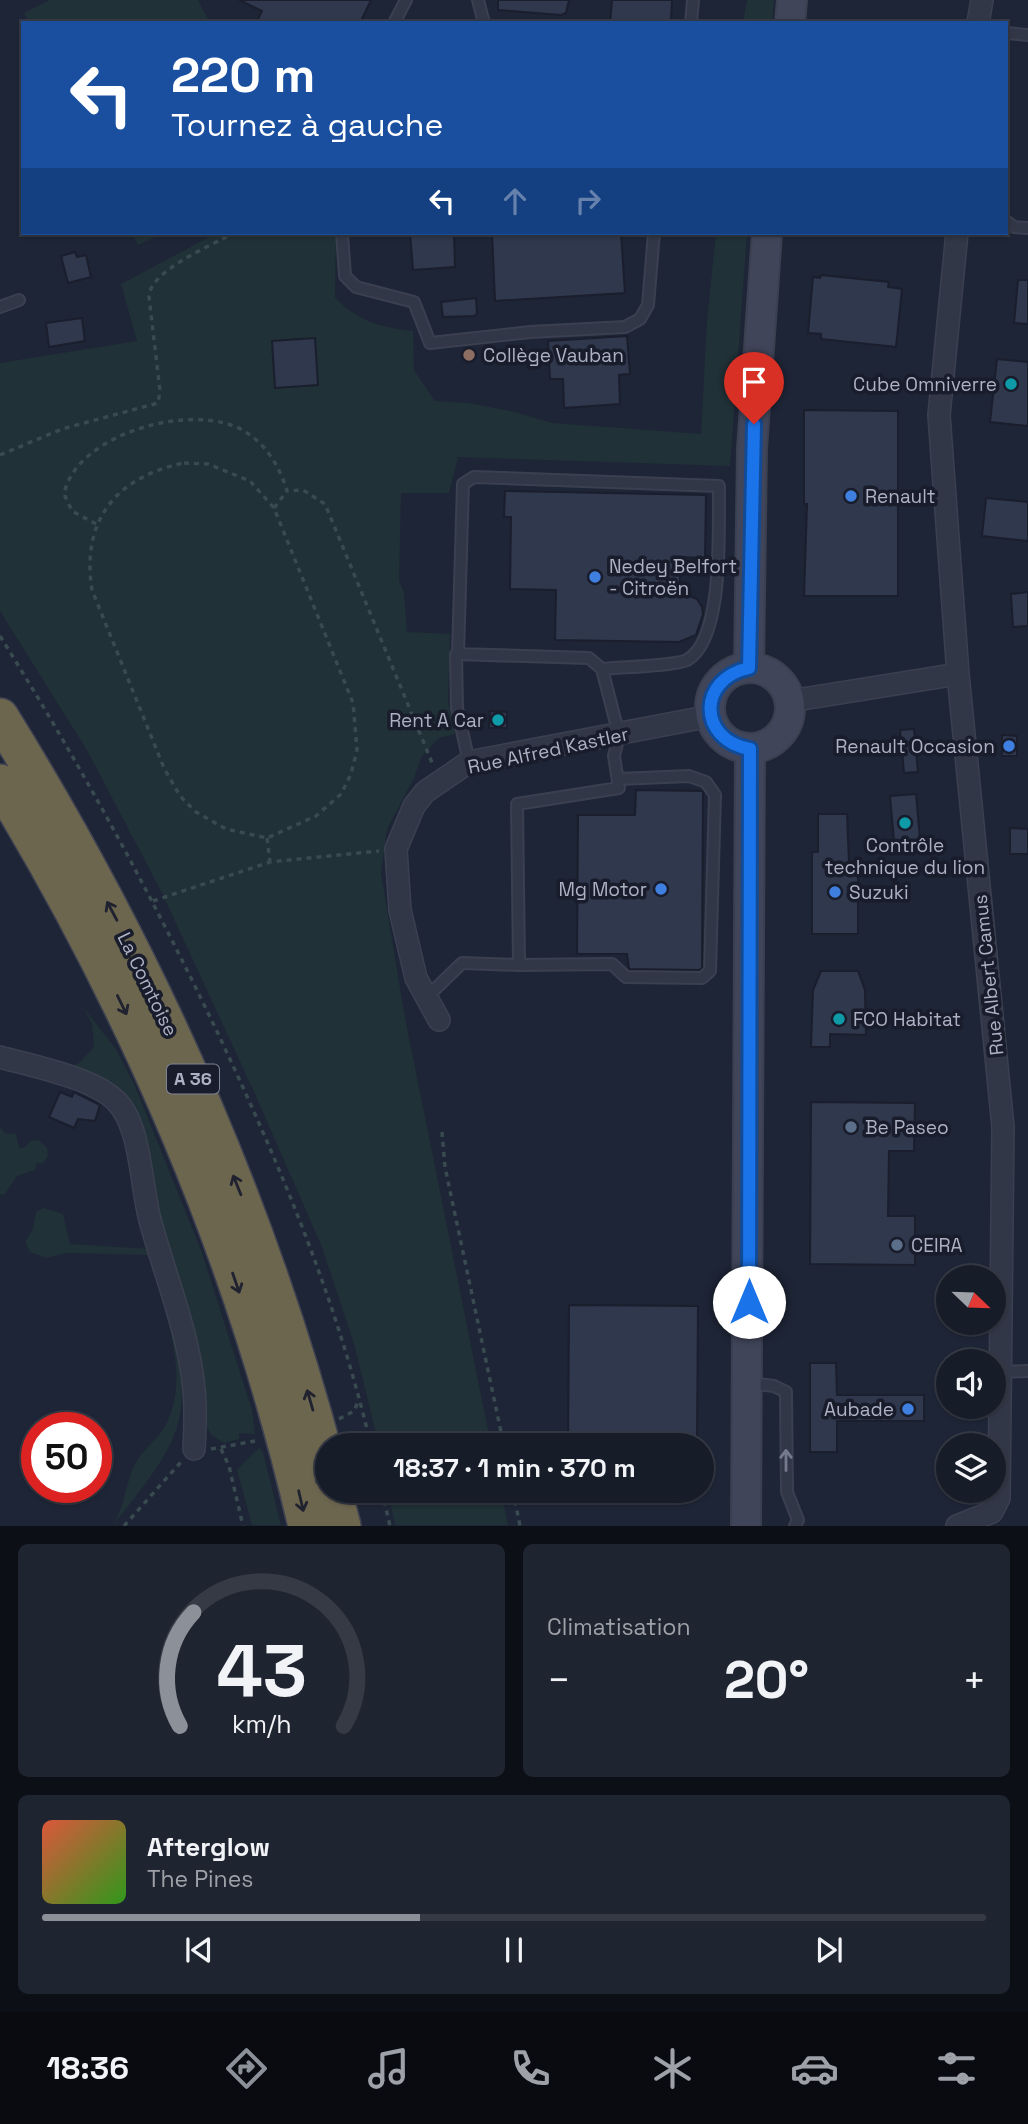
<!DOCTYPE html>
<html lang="fr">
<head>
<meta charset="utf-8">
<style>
	body { margin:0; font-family:"Space Grotesk",sans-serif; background:#1f2530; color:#f1f3f6; height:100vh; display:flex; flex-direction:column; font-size:26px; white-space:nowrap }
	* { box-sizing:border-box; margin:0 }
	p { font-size:23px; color:#9ea1a8 }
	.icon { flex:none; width:38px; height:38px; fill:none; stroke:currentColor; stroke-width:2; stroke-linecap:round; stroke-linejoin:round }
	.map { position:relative; height:1526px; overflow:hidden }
	.sheet { display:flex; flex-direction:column; gap:18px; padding:18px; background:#0c0f16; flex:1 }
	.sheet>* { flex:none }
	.hud { position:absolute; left:21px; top:21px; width:987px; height:214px; border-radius:0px; box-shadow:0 2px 5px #0004,0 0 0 2px #353a45; background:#1a4fa0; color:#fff; overflow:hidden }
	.needle { width:46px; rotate:113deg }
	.buttons { position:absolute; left:936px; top:1265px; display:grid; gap:14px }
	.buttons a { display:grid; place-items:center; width:70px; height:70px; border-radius:50%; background:#161c28; box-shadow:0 2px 5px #0004,0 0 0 2px #353a45; font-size:35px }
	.speed { position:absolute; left:21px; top:1412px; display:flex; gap:14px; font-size:35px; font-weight:700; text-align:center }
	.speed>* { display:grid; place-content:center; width:91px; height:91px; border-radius:50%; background:#161c28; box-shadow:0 2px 5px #0004,0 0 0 2px #353a45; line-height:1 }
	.speed .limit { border:10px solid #d22; background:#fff; color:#111 }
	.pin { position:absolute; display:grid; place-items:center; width:60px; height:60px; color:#fff; margin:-72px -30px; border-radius:50% 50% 50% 0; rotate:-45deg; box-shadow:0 0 7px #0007 }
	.pin .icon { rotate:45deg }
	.me { position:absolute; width:77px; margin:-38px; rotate:0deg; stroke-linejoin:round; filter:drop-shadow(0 0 5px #0008) }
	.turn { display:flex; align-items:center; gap:24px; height:147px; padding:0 35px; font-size:32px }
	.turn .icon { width:91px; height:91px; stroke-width:2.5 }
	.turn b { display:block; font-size:49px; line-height:60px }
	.lanes { display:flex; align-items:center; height:66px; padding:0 35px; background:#0003; justify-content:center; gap:35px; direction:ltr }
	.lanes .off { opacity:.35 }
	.big { font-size:52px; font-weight:600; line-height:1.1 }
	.sheet .card { flex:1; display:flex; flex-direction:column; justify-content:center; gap:10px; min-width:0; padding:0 24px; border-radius:10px; background:#1f2530 }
	.sheet .dial { align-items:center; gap:0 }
	.dial svg { height:182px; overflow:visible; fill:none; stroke:#353a45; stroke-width:7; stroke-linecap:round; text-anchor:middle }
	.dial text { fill:#f1f3f6; stroke:none }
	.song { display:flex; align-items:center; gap:21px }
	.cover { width:84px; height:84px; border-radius:10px; background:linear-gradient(135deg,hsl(10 70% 55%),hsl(110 70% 35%)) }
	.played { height:7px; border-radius:4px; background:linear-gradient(90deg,#8c9099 40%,#353a45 40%) }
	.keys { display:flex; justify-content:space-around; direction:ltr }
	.heat { display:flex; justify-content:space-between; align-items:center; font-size:38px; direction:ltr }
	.sheet .tiles { flex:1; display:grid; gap:18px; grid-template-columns:1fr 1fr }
	.card:last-child { grid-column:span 2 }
	.trip { position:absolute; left:315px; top:1433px; width:399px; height:70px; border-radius:35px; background:#161c28; box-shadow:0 2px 5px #0004,0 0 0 2px #353a45; font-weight:600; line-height:70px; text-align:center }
	.tabs { display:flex; height:112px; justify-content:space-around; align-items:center; background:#090b10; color:#9ea1a8 }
	.tabs .icon { width:49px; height:49px }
	.tabs .current { color:#8c9099 }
	.tabs b { font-size:32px; color:#f1f3f6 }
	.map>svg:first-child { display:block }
	.green { fill:#203137 }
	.building { fill:#30384d; stroke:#1a1e2d; stroke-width:2 }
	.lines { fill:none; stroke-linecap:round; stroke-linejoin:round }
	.lane-casing { stroke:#3b4050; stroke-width:14 }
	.street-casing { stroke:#3b4050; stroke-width:24 }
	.secondary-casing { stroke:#3b4050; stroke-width:32 }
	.highway-casing { stroke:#3d4151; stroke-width:40 }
	.path { stroke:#394a50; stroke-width:3.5; stroke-dasharray:5 5; stroke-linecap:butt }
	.lane { stroke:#323747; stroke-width:10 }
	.street { stroke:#323747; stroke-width:21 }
	.secondary { stroke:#40455a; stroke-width:28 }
	.highway { stroke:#6d664f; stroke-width:37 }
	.oneway { stroke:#20232f }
	.oneway2 { stroke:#757a8c }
	.route-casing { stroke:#114b97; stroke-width:18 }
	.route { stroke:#1a73e8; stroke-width:12 }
	.education-dot { fill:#8d6e63; stroke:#181c2b; stroke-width:2.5 }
	.culture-dot { fill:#0f9aa8; stroke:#181c2b; stroke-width:2.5 }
	.shop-dot { fill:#3f7fe0; stroke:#181c2b; stroke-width:2.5 }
	.service-dot { fill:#5c6f8a; stroke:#181c2b; stroke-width:2.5 }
	.labels { text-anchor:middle; stroke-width:7; stroke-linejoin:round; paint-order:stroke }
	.shield { fill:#181c2b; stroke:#808496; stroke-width:2 }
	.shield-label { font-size:18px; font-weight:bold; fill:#acb1c4 }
	.poi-label { font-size:19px; fill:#acb1c4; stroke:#181c2b; text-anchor:start }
	.street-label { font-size:19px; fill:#acb1c4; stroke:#181c2b }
</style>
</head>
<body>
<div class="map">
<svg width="1028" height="1526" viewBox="0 0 1028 1526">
	<rect width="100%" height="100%" fill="#1e2536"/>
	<!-- green -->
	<path class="green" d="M50 0H198L210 23H29L24 13Z
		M747 0H774L772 23H743Z
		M132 233H164L138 245Z
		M217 233H336L335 297C357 321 382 328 413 331L414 370 435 401 469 403 515 412 552 423 701 434 707 321 716 233H747L730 466 458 457 449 493H401L399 581 404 592 407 632 450 634 448 702 455 734 439 738 422 756 414 778 387 829 381 873 405 1018 491 1445H379L354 1344 322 1247 255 1094 162 893 88 752 0 611V363L137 341 121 284Z
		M83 1007 116 1049 135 1086 201 1250 252 1410 255 1434 239 1433V1439L224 1443 211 1435 205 1422 136 1111C109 1074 103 1084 65 1067L78 1064 94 1047 92 1024Z
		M0 1127 5 1133 16 1134 19 1148H24L30 1141 39 1140 47 1148 48 1156 43 1163H37L35 1170 17 1176 4 1195 0 1194Z
		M44 1208 63 1214 70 1244 149 1249 152 1255 67 1253 46 1258 30 1252 25 1242 33 1229 36 1212Z
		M163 1300C198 1414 186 1435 113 1525 126 1502 125 1485 135 1464 141 1452 154 1442 162 1431 188 1391 173 1343 163 1300Z
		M260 1447 263 1452 281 1525H252L237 1470Z
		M388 1491H501L508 1525H395Z"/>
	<!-- building -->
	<path class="building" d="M239 0H371L360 23H256L262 11Z
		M498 0H569L566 13 561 15 498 10Z
		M612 0H672L671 23H610Z
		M410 233H454L455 267 413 270Z
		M492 233H621L625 293 495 301Z
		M75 252 77 257 86 255 91 277 68 283 61 256Z
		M821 275 889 282 888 287 902 289 896 347 821 339V334L808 333 813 277 820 278Z
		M1018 280H1028V324L1014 323Z
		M476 298 477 314 474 316 443 317 441 302Z
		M82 318 85 341 49 347 46 323Z
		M627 336 630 374 619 375 620 404 564 408 563 379H550L548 341Z
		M315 338 318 385 275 388 272 341Z
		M997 359 1028 362V426L990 422Z
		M804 410 898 411V596H804L807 504H804Z
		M505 491 706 495 705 558 680 557V592L697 599 702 607 703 614 696 635 679 642 555 640 556 590 510 589 511 517H504Z
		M986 498 1028 502V541L982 536Z
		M1028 592V626L1013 627 1011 594Z
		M490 711 507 712V728H489Z
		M914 729 918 772 904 773 900 730Z
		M1002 735 1017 736V756H1002Z
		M636 790 703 791 702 968 699 970 629 969 627 954H577L578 815H635Z
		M916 794 921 850 895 852 890 796Z
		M818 814H847L849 862 858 861V934H812V852H818Z
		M1010 828 1028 829V854H1010Z
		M821 971H858L865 990 866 1035 830 1034V1047H811L813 990Z
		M60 1092 72 1097 74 1092 100 1105 95 1121 78 1119 74 1128 49 1117Z
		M811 1102 915 1103 914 1151H889L888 1216H915V1265L810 1264Z
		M569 1305 698 1306 697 1446H568Z
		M810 1363H836L837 1395H924V1421H837V1452H810Z"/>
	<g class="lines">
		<defs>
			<path id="lane" d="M478 0 484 23
				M394 23 406 0
				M691 23 693 0
				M1006 33 1028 35
				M1006 221 1014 227 1028 228
				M342 233 345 276 356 287 414 302 430 343 530 332 625 327 640 319 648 305 654 233
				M0 307 19 300
				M458 654 463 484 474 477 719 486C718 526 725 639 687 660 675 666 619 667 602 669L589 658 456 654 457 708 469 762
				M602 669 619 735 614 756 619 788 517 804 519 965 612 964 626 977 702 978 710 971 715 795 706 782 689 776 618 779
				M427 997 462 963 519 965
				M1000 1372 1028 1371
				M748 1383 774 1386 786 1392 787 1492 798 1520 795 1526"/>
			<path id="street" d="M978 23 982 0
				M790 701 958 674
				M439 1020 416 978 400 910 396 849 414 806 425 792 469 762 711 716
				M0 1057C32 1066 96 1078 118 1103 141 1128 141 1187 150 1220 165 1276 189 1333 194 1390 196 1410 195 1430 194 1449
				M957 1526 992 1512 999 1498 1003 1127 958 674 939 415 957 233"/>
			<path id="secondary" d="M790 23 792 0
				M749 668 752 449 767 233
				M710 708a40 40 0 1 1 80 0a40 40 0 1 1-80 0Z
				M746 1526 750 749"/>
			<path id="highway" d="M0 717C145 951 257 1200 327 1466
				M0 783C140 1013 246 1263 307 1526
				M333 1491 342 1526"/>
		</defs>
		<!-- lane casing -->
		<use href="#lane" class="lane-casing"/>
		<!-- street casing -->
		<use href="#street" class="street-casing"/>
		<!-- secondary casing -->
		<use href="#secondary" class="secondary-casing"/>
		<!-- highway casing -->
		<use href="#highway" class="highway-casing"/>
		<!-- path -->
		<path class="path" d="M0 455 62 429 158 403 160 391 149 297C149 271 212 245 234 233
			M184 463 208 464 250 481 274 508 353 703 357 750 351 774 341 794 316 816 267 838 226 829 196 812 180 796 164 768 92 590C81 520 116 477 184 463Z
			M274 508 287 491
			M96 524 72 511 64 494C76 433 195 401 244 431 266 444 280 467 287 491L303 490 325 504 433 765
			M0 636C82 767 155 901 221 1040 283 1172 338 1304 371 1446
			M267 838 270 862
			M153 901 270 862 379 851
			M442 1132 445 1167 504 1446
			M339 1419 354 1411 358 1402
			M211 1449 255 1441
			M221 1449 229 1466 243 1526
			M382 1491 390 1526
			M513 1491 520 1526
			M124 1526 181 1462"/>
		<!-- lane -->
		<use href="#lane" class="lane"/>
		<!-- street -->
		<use href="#street" class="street"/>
		<!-- secondary -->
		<use href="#secondary" class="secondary"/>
		<!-- highway -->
		<use href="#highway" class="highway"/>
	</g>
	<!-- one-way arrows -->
	<defs><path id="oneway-shaft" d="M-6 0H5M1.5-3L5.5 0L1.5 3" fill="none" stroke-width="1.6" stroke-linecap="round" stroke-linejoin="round" transform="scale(1.75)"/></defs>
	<g class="oneway">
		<use href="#oneway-shaft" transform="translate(112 911) rotate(-118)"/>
		<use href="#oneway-shaft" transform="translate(122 1005) rotate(64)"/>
		<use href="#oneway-shaft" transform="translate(237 1185) rotate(-112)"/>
		<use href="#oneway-shaft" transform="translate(236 1283) rotate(71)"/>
		<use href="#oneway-shaft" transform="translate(310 1400) rotate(-106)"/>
		<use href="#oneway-shaft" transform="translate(301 1501) rotate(77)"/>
	</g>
	<use class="oneway2" href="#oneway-shaft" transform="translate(786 1460) rotate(-90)"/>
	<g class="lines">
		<defs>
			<path id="route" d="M749 1302 750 749C698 740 697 679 749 668L754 424"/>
		</defs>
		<!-- route casing -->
		<use href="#route" class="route-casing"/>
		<!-- route -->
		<use href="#route" class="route"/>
	</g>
	<!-- markers -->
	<circle class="education-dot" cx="469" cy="355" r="7"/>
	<g class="culture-dot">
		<circle cx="1011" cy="384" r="7"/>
		<circle cx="498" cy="720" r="7"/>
		<circle cx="905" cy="823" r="7"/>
		<circle cx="839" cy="1019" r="7"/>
	</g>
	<g class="shop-dot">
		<circle cx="851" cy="496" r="7"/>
		<circle cx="595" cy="577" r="7"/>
		<circle cx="1009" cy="746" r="7"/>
		<circle cx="661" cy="889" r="7"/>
		<circle cx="835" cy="892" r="7"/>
		<circle cx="908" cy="1409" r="7"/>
	</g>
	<g class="service-dot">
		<circle cx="851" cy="1127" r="7"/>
		<circle cx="897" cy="1245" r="7"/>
	</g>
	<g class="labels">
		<!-- shield labels -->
		<rect class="shield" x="167" y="1064.5" width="52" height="29" rx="5"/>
		<g class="shield-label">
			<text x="193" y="1085">A 36</text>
		</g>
		<!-- poi labels -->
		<g class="poi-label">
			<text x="483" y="362">Collège Vauban</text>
			<text x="997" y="391" text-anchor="end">Cube Omniverre</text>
			<text x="865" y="503">Renault</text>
			<text x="609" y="573">Nedey Belfort<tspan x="609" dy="22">- Citroën</tspan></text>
			<text x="484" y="727" text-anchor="end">Rent A Car</text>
			<text x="995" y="753" text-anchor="end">Renault Occasion</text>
			<text x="905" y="852" text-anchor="middle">Contrôle<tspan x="905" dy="22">technique du lion</tspan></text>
			<text x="647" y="896" text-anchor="end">Mg Motor</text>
			<text x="849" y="899">Suzuki</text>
			<text x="853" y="1026">FCO Habitat</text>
			<text x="865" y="1134">Be Paseo</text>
			<text x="911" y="1252">CEIRA</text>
			<text x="894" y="1416" text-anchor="end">Aubade</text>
		</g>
		<!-- street labels -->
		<g class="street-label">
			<text transform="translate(548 750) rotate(-12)" y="7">Rue Alfred Kastler</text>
			<text transform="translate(988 975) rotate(-96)" y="7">Rue Albert Camus</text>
			<text transform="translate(148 984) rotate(64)" y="7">La Comtoise</text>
		</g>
	</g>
</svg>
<div class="buttons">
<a><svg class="needle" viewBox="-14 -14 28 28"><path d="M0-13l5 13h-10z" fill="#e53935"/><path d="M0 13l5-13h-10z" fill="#9ea1a8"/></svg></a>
<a><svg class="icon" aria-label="sound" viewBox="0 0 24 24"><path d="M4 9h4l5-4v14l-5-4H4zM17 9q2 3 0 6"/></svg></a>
<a><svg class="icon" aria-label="layers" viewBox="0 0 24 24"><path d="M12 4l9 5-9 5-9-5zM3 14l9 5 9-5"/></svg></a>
</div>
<div class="speed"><div class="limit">50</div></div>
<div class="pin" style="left:754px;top:424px;background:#d93025"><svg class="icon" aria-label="arrive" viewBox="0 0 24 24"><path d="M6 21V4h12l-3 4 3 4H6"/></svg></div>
<svg class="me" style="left:749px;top:1302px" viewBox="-20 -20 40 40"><circle r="19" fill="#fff"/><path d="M0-13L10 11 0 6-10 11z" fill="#1a73e8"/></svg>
<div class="trip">18:37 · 1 min · 370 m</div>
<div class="hud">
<div class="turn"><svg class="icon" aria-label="left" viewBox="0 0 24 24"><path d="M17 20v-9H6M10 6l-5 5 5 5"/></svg><div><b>220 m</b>Tournez à gauche</div></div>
<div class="lanes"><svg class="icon" aria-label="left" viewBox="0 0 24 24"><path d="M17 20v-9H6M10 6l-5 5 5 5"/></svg><svg class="icon off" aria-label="ahead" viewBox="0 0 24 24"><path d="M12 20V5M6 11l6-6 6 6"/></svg><svg class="icon off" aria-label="right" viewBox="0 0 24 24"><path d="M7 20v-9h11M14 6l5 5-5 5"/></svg></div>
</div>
</div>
<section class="sheet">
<div class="tiles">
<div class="card dial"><svg viewBox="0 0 100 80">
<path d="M14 69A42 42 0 1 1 86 69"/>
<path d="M14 69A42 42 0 0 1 20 19" stroke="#8c9099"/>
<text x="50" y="56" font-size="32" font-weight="700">43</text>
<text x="50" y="72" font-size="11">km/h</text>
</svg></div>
<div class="card"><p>Climatisation</p>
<div class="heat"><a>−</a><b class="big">20°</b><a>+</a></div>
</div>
<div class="card">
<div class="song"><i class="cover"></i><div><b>Afterglow</b><p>The Pines</p></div></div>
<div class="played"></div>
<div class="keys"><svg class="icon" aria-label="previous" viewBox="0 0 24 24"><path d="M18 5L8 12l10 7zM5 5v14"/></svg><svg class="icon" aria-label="pause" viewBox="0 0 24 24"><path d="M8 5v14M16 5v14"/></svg><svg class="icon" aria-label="next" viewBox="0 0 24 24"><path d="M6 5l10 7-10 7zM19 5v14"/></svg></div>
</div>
</div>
</section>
<nav class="tabs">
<b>18:36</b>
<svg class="icon current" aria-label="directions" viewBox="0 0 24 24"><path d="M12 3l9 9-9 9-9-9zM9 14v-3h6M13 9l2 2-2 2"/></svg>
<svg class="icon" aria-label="music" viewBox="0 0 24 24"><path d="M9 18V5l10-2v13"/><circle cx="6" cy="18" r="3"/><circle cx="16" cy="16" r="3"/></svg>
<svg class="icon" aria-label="phone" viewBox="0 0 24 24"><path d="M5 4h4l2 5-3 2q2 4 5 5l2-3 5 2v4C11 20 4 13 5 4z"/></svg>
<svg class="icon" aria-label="climate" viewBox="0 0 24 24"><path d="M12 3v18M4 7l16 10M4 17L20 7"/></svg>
<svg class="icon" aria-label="car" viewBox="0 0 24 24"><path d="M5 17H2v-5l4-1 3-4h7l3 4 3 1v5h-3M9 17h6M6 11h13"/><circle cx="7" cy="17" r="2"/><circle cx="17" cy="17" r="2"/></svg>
<svg class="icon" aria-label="filters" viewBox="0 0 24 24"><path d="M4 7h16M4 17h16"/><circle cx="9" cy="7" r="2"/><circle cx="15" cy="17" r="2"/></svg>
</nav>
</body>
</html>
